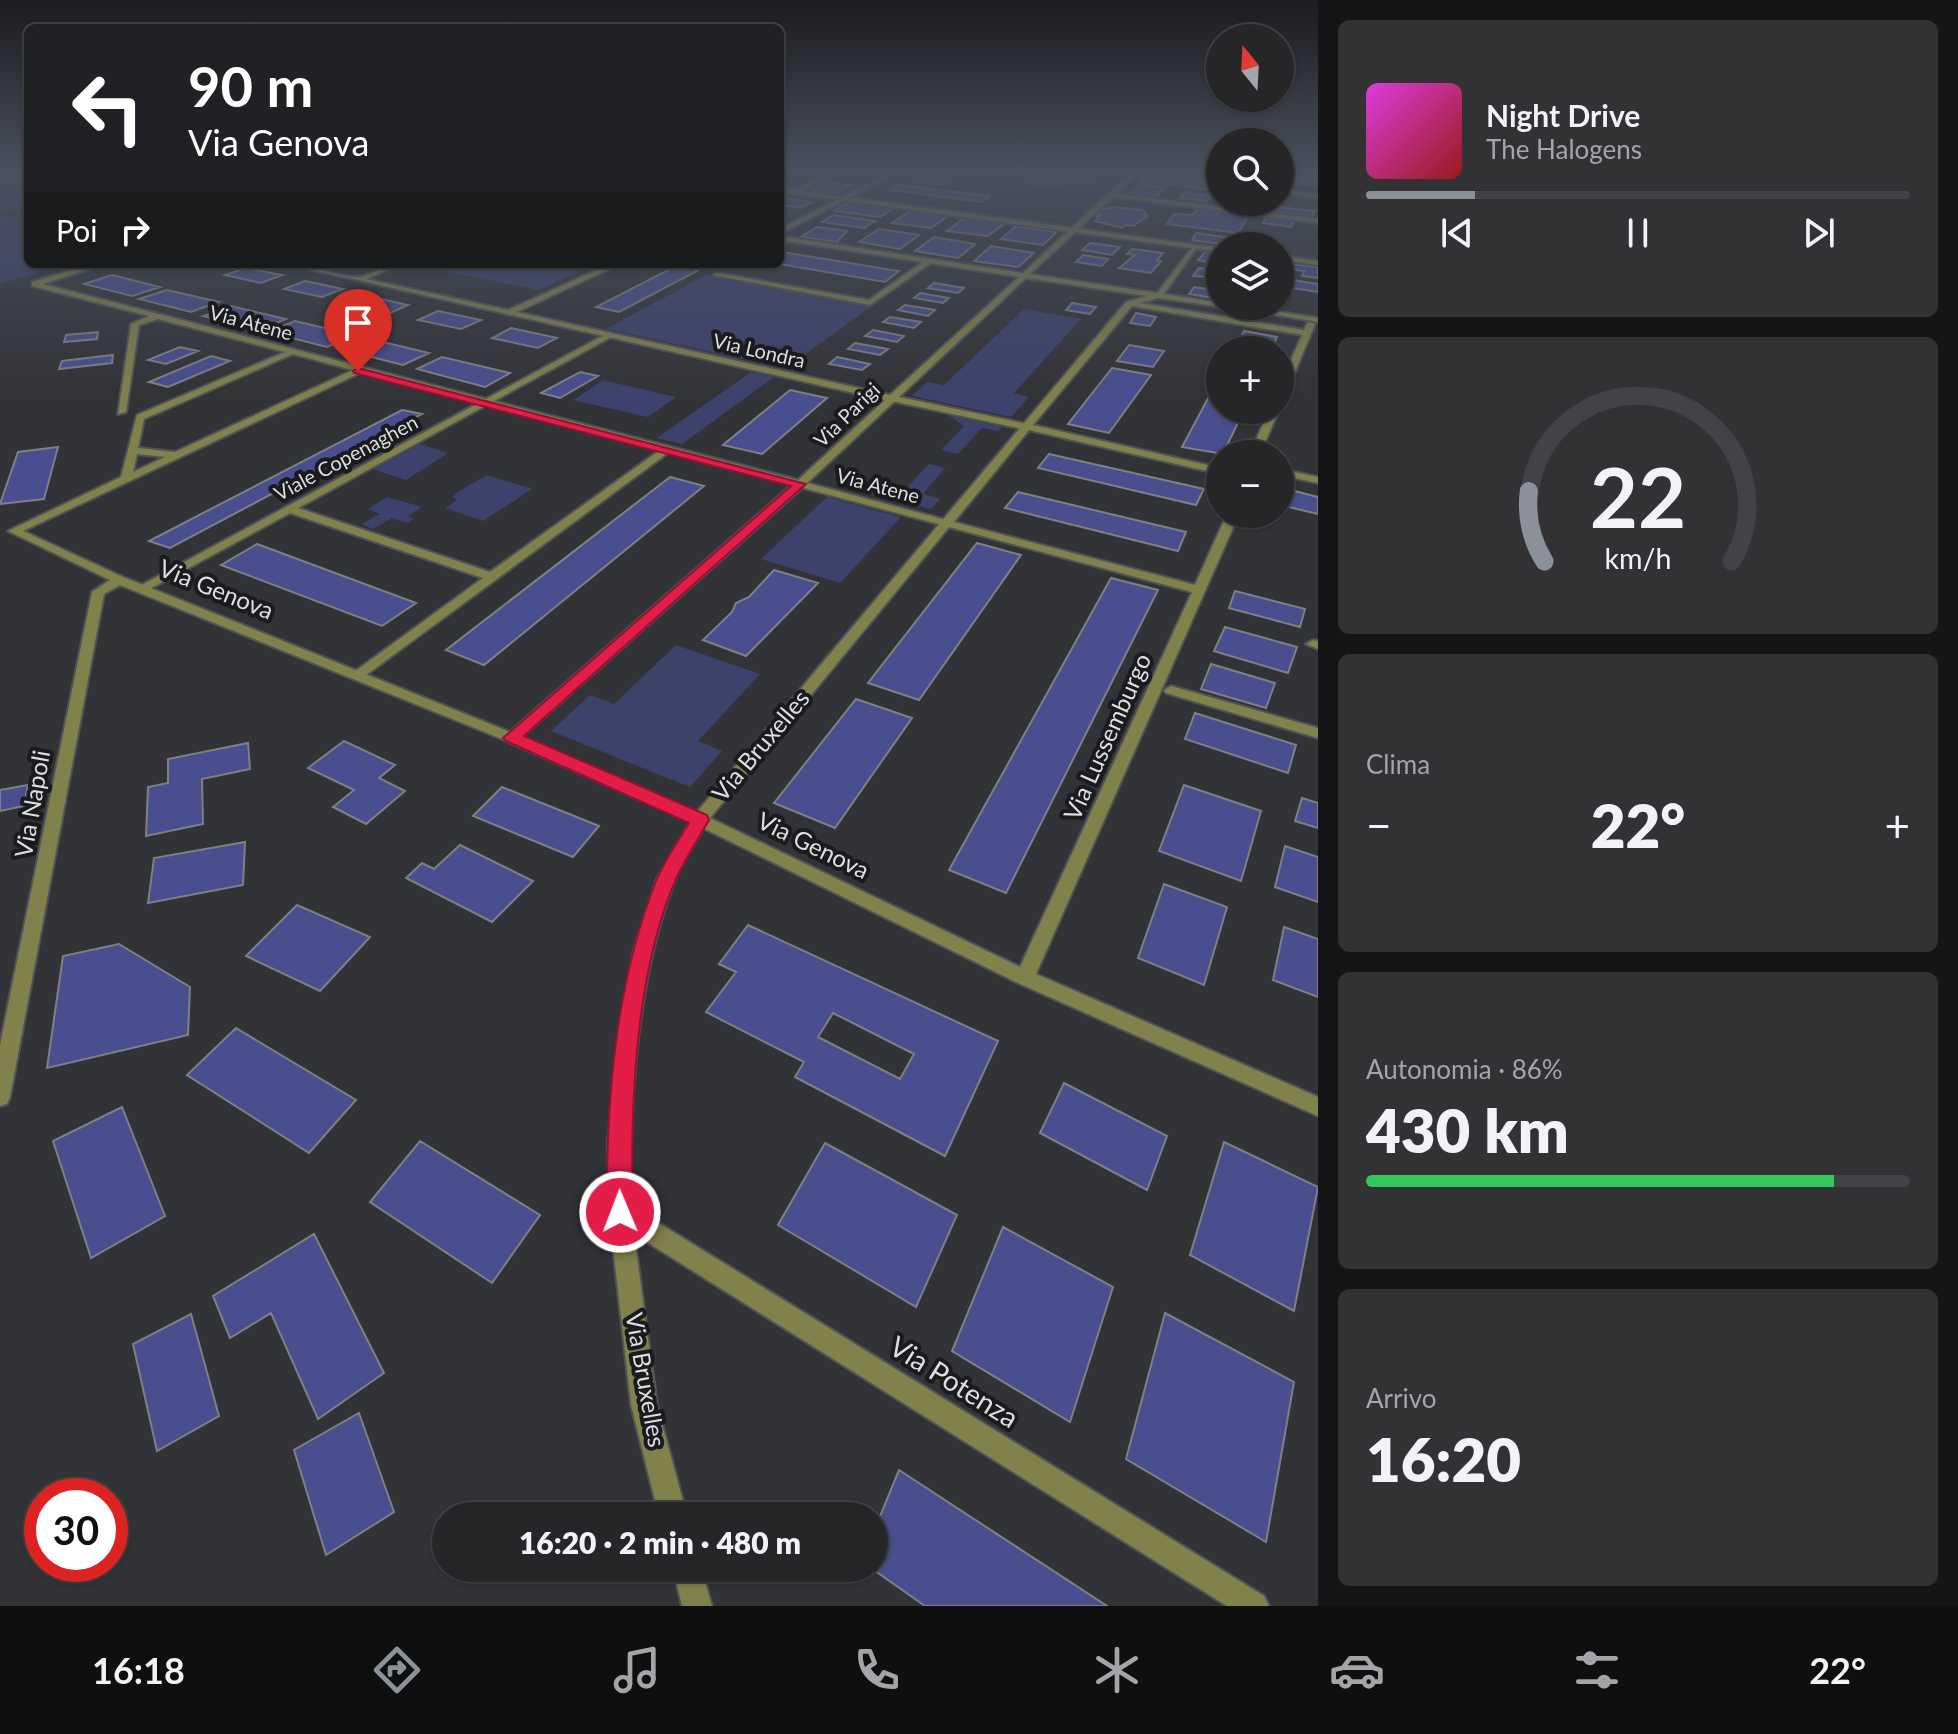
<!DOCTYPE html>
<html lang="it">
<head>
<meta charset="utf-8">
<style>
	body { margin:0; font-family:Lato,sans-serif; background:#323235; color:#f1f3f6; height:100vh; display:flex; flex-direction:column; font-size:30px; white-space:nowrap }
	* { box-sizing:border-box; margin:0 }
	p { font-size:26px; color:#a4a5a8 }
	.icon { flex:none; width:44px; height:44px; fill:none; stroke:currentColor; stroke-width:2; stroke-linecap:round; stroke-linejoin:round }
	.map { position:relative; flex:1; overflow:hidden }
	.panel { display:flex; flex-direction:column; gap:20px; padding:20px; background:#151517; width:640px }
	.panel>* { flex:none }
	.guide { position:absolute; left:24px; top:24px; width:760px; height:244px; border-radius:12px; box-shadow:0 2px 6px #0004,0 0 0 2px #424346; background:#202124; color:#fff; overflow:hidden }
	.needle { width:52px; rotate:342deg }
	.buttons { position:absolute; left:1206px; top:24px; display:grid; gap:16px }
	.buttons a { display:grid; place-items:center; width:88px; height:88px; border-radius:50%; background:#262629; box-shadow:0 2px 6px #0004,0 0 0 2px #424346; font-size:40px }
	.speed { position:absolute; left:24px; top:1478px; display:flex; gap:16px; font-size:40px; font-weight:700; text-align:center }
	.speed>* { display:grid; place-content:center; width:104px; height:104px; border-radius:50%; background:#262629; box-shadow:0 2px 6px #0004,0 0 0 2px #424346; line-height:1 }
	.speed .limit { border:12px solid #d22; background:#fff; color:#111 }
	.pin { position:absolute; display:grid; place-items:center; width:68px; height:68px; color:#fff; margin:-82px -34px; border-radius:50% 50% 50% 0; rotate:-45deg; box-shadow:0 0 8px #0007 }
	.pin .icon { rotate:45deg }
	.me { position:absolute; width:88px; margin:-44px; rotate:359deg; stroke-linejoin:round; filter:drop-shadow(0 0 6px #0008) }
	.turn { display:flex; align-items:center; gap:28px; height:168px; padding:0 32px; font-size:36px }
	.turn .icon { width:104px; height:104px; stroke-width:2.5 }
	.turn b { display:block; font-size:56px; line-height:68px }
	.then { display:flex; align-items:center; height:76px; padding:0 32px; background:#0003; gap:16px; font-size:30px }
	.big { font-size:60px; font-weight:800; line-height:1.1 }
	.panel .card { flex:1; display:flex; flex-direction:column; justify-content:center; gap:12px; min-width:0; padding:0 28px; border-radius:12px; background:#323235 }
	.panel .dial { align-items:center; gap:0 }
	.dial svg { height:208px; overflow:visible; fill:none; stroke:#424346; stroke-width:7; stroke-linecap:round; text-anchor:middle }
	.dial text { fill:#f1f3f6; stroke:none }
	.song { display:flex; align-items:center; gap:24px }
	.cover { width:96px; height:96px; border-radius:12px; background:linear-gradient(135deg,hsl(300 70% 55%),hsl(0 70% 35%)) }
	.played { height:8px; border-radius:4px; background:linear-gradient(90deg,#8c9099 20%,#424346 20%) }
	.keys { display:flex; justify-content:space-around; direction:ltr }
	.heat { display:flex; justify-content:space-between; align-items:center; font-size:44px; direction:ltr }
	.charge { height:12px; border-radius:6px; background:linear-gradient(90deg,#34c759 86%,#424346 0) }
	.trip { position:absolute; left:432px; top:1502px; width:456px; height:80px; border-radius:40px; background:#262629; box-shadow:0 2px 6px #0004,0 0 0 2px #424346; font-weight:800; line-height:80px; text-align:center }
	.menu { display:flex; height:128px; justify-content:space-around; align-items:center; background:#0f0f10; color:#a4a5a8 }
	.menu .icon { width:56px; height:56px }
	.menu .on { color:#8c9099 }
	.menu b { font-size:36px; color:#f1f3f6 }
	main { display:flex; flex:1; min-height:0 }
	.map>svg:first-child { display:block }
	.green { fill:#3c426c }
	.building { fill:#484e8e; stroke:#7f8085; stroke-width:2; fill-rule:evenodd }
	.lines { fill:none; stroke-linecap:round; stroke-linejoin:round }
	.pedestrian-casing { stroke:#515256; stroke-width:4 }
	.minor-casing { stroke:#515256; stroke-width:4 }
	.tertiary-casing { stroke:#515256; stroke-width:4 }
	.pedestrian { fill:#81814c; fill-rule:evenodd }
	.minor { fill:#81814c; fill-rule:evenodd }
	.tertiary { fill:#81814c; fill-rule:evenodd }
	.route { fill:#e11d48; stroke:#92132f; stroke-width:2 }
	.labels { text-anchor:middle; stroke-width:8; stroke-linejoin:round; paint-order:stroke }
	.far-street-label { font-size:20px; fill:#dddee1; stroke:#1b1b1d }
	.street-label { font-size:24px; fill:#dddee1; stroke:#1b1b1d }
	.near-street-label { font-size:28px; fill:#dddee1; stroke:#1b1b1d }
</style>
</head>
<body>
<main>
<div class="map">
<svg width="1318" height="1606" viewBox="0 0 1318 1606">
	<rect width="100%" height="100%" fill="#323337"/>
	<!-- green -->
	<path class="green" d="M7 170H28V207L0 211V173Z
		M1036 170H1110L1085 193 1017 184Z
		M0 215 28 219V264H66L0 284Z
		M408 264H593L539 290Z
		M706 275 872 306 786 368 606 329Z
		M1024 309 1081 319 1014 393 1029 397 1011 417 912 396 927 382 944 385Z
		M751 372 774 377 682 444 657 438Z
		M602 381V380L676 397 648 417 573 400Z
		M948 415 1002 427 998 431 982 428 958 454 941 450 964 426Z
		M420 444 448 453 406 480 373 469Z
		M929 464 945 468 923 494 940 499 931 509 857 489 874 487 901 494Z
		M487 475 532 489 483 521 445 508 457 500 453 497 456 493Z
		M387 497 422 507 408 516 414 519 408 523 392 518 373 529 361 524 380 514 368 509Z
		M827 497 901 517 840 583 761 559Z
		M676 645 760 674 698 741 722 751 690 787 551 731 590 695 614 704Z"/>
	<!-- building -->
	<path class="building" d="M1286 173 1318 177 1316 180H1300L1317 182 1316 186 1280 182Z
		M919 174 953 179 942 185 910 180Z
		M1145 177 1220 186V191L1141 181Z
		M829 182 851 185 835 194 812 191Z
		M1139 184 1165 187 1155 198 1129 194Z
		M899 185 990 196 982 202 890 190Z
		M1185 193 1212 196 1207 201 1180 198Z
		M780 198 812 202 801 208 780 205Z
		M849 202 894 208 880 217 834 211Z
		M1224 202H1258L1253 210 1221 206Z
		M1116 207 1142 210 1146 213 1144 215 1148 216 1133 226 1125 225 1122 228 1095 221 1100 216H1096L1103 209Z
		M1277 207 1315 211 1312 217 1274 212Z
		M1197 209 1249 215 1238 233 1167 224 1174 214 1192 215Z
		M910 211 948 216 931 228 892 223Z
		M833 215 875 221 864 228 822 222Z
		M1266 217 1294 221 1291 227 1263 223Z
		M964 218 1004 224 988 236 947 231Z
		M1016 226 1057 232 1043 245 1001 239Z
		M817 227 847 231 837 242 801 237Z
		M879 229 919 235 900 249 859 242Z
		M1196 233 1252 241 1248 246H1235L1192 240Z
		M934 237 975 244 958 258 915 251Z
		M1090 243 1120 247 1112 255 1082 250Z
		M991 246 1034 253 1018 267 974 261Z
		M1132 249 1163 253 1157 260 1161 261 1151 273 1119 268 1135 255 1127 254Z
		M1206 251 1220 253 1218 265 1198 260Z
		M782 252 899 271 885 282 779 264Z
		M1083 255 1108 259 1102 266 1076 262Z
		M1285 263 1318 267V278L1302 276 1304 271 1283 268Z
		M680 264H710L619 312 596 307Z
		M246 268 282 275 261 283 225 275Z
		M1199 268 1220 271V278L1193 276Z
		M112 275 160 287 132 296 84 284Z
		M1280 278 1318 284V292L1280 286Z
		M305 281 343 289 322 297 284 289Z
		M934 283 964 288 958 293 928 288Z
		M1194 287 1220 291V299L1189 294Z
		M167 290 219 302 191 312 139 299Z
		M920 293 949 298 943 303 914 298Z
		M368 296 408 305 388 314 347 305Z
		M1072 303 1096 307 1090 314 1066 310Z
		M905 305 935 310 928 316 898 310Z
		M231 306 286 319 259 330 203 316Z
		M438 311 481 320 461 329 418 320Z
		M1136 313 1156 317 1150 326 1130 323Z
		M890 317 921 322 914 328 883 322Z
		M295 321 354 335 327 347 268 332Z
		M511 328 557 338 538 348 492 338Z
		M873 330 904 336 897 342 865 336Z
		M1244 331 1277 337 1271 350H1234Z
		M98 332 97 339 64 342 66 335Z
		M366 338 429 353 403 365 340 349Z
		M855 343 888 349 880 355 848 349Z
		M1129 345 1164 351 1153 367 1117 361Z
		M180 347 198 351 166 364 148 360Z
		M113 355 112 363 59 369 62 361Z
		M211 356 230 361 168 387 149 382Z
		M442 357 510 373 485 387 417 369Z
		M837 357 870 364 862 370 829 364Z
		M1112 368 1151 375 1109 433 1068 424Z
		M580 372 598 376 560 398 541 393Z
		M1220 376V410H1244L1223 454 1182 447Z
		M790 390 827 398 762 454 723 445Z
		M402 410 422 414 170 548 149 541Z
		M58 447 44 499 0 504 18 452Z
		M1049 454 1204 489 1196 505 1038 468Z
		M670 477 704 486 484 665 446 650Z
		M1283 488 1318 497V514L1280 505Z
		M1018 492 1186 532 1178 551 1005 508Z
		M977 543 1021 555 919 700 868 683Z
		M257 544 416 603 382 626 221 565Z
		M774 570 818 583 746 656 703 640 732 612 736 603 749 597Z
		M1111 578 1158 590 1006 893 949 870Z
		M1235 591 1305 609 1300 627 1229 608Z
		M1225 627 1297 647 1288 673 1214 651Z
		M1211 664 1275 683 1266 708 1201 689Z
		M856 699 912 718 835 828 774 803Z
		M1195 713 1296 745 1288 773 1185 739Z
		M344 741 395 765 379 778 405 791 366 824 333 807 354 790 308 768Z
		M248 743 250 769 202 779 203 824 146 836 148 787 168 783V759Z
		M28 785 24 806 0 811V790Z
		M1184 785 1261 811 1241 881 1159 851Z
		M502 787 599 826 573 857 473 816Z
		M1302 798 1318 803V828L1295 821Z
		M245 842 243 885 148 903 154 858Z
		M460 845 533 881 492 922 406 878 422 863 434 869Z
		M1285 846 1318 857V902L1275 887Z
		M1164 884 1227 907 1204 985 1138 958Z
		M297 905 370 937 320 991 246 956Z
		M748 925 998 1041 945 1156 795 1077 804 1062 706 1012 736 972 719 964ZM833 1013 914 1054 900 1079 818 1037Z
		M1284 927 1318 939V997L1273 980Z
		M119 944 190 987 188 1035 47 1068 63 956Z
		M236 1028 356 1100 309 1153 187 1075Z
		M1064 1083 1167 1136 1147 1190 1040 1133Z
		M122 1107 165 1216 91 1258 53 1141Z
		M420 1141 540 1215 492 1283 370 1202Z
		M1224 1142 1318 1187 1294 1311 1190 1255Z
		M825 1143 957 1215 916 1307 778 1225Z
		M1003 1227 1113 1287 1070 1422 952 1351Z
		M314 1234 384 1373 318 1419 271 1313 230 1338 213 1296Z
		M1165 1313 1294 1382 1266 1542 1126 1459Z
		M191 1314 219 1416 157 1451 133 1344Z
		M359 1413 394 1512 326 1555 294 1450Z
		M899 1470 1107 1606H925L871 1568H874V1531Z"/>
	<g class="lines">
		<defs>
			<path id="pedestrian" d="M927 259 934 261 870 305 713 275 717 273 869 300Z
				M606 334 613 336 298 508 490 572 663 448 672 450 362 678 357 679 350 675 483 578 290 513 146 591 142 592 136 588Z
				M890 395 1027 424 1032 427 1027 430 887 400 885 398Z
				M800 481 950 521 952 523 946 526 796 486 795 484Z"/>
			<path id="minor" d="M832 170H840L798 193 793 192Z
				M895 170H903L780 234V229Z
				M1134 170 1220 182V186L1135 176 1116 194 1318 219V223L1113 197 1030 274 1157 293 1194 245 1197 247 1164 294 1220 303 1223 307 1158 298 1140 303 1304 330 1308 322 1315 324 1285 396 1280 399V385L1302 335 1132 306 1033 425 1220 468V474L1029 430 954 522 1195 585 1227 514H1239L1036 974 1318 1097V1116L1018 983 703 828C694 846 681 863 674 882 636 981 629 1101 631 1206L1264 1596 1269 1606H1227L634 1234 657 1405 687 1516H659L631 1405 609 1212 608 1142 621 1023 634 950 657 879 690 822 507 741 120 585 104 594 10 1097 7 1104 0 1106V1045L92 592 110 580 8 531 121 477 137 415 285 352 158 319 139 325 126 412 118 414 131 324 149 316 32 286V282L93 264H105L43 284 798 480 885 400 287 264C310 264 339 278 358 277 372 276 385 264 401 264L366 279 508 310 610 264H620L517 312 890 395 1019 277 780 240V236L1023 273ZM1026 278 1147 296 1126 302 697 812 522 737 804 486ZM293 354 353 370 175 452 138 448 144 419ZM362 372 792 485 510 732 123 577 23 531ZM137 454 165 457 133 472ZM949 527 1192 592 1020 967 710 818Z
				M1288 170 1318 171V175L1291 172Z
				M1280 189 1318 194V198L1280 193Z
				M1225 306H1244L1318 318V322Z
				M1269 410H1279L1260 454H1250Z
				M1280 469 1318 477V483L1280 475Z
				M1313 640 1318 641V649L1306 644Z
				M1171 686 1318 728V738L1166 693 1164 690Z
				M673 1568H701L712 1606H682Z"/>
			<path id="tertiary" d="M780 188 1220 248V252L780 192Z
				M1280 256 1318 261V265L1280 260Z"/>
		</defs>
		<!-- pedestrian casing -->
		<use href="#pedestrian" class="pedestrian-casing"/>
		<!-- minor casing -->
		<use href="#minor" class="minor-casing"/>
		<!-- tertiary casing -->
		<use href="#tertiary" class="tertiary-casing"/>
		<!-- pedestrian -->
		<use href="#pedestrian" class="pedestrian"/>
		<!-- minor -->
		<use href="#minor" class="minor"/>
		<!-- tertiary -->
		<use href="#tertiary" class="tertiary"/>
	</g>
	<!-- sky -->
	<linearGradient id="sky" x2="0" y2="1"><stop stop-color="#1c1c1e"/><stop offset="0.43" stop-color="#49505e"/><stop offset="1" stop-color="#49505e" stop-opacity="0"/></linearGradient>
	<rect width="1318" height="395" fill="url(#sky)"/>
	<!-- route -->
	<path class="route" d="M358 368 806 484 524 736 707 815 709 820C698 839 685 859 676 879 635 973 630 1110 633 1212L629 1221 620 1224 611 1221 607 1212C606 1102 615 984 656 881 664 861 678 841 689 823L506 741 503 738 791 486 354 373 353 371Z"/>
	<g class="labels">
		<!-- far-street labels -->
		<g class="far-street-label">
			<text transform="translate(251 323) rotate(15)" y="7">Via Atene</text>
			<text transform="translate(759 351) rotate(13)" y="7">Via Londra</text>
			<text transform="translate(847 415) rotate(-44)" y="7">Via Parigi</text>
			<text transform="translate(346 458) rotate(-28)" y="7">Viale Copenaghen</text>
			<text transform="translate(878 486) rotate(15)" y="7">Via Atene</text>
		</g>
		<!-- street labels -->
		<g class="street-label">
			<text transform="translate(216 590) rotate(22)" y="8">Via Genova</text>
			<text transform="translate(1108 737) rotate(-66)" y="8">Via Lussemburgo</text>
			<text transform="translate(761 746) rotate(-50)" y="8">Via Bruxelles</text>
			<text transform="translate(33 804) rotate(-80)" y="8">Via Napoli</text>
			<text transform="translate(813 846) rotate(26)" y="8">Via Genova</text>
			<text transform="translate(645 1380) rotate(80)" y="8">Via Bruxelles</text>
		</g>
		<!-- near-street labels -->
		<g class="near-street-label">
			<text transform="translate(954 1382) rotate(32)" y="10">Via Potenza</text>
		</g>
	</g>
</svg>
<div class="buttons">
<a><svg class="needle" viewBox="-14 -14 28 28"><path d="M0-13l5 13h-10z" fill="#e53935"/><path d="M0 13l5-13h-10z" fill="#a4a5a8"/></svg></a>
<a><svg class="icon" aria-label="search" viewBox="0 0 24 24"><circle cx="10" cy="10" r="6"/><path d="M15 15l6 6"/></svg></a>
<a><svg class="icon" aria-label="layers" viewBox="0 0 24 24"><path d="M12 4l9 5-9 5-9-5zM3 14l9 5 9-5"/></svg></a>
<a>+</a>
<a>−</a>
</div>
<div class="speed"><div class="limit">30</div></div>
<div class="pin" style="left:358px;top:371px;background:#d93025"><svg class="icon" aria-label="arrive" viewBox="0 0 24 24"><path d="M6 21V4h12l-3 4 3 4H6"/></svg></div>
<svg class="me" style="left:620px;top:1212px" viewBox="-20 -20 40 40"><circle r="17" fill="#e11d48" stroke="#fff" stroke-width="3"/><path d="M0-11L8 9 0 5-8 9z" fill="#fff"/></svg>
<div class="trip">16:20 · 2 min · 480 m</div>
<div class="guide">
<div class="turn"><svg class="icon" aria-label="left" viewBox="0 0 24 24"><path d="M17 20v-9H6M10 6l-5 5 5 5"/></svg><div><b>90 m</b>Via Genova</div></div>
<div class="then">Poi<svg class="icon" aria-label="right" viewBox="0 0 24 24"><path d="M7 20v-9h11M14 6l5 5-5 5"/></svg></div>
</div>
</div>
<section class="panel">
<div class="card">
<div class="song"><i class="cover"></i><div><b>Night Drive</b><p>The Halogens</p></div></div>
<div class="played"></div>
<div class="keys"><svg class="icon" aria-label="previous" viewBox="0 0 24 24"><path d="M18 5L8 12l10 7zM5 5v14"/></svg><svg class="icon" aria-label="pause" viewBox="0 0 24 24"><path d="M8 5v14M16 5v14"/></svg><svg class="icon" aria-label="next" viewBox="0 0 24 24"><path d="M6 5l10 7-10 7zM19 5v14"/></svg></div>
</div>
<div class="card dial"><svg viewBox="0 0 100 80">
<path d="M14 69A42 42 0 1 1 86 69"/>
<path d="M14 69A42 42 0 0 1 8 42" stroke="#8c9099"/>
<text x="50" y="56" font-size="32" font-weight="700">22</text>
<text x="50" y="72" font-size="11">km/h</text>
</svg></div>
<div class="card"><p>Clima</p>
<div class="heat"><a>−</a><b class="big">22°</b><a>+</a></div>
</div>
<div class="card"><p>Autonomia · 86%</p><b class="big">430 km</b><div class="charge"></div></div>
<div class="card"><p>Arrivo</p><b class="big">16:20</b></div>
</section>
</main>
<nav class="menu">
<b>16:18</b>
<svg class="icon on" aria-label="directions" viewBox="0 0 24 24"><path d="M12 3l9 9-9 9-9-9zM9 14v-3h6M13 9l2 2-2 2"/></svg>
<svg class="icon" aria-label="music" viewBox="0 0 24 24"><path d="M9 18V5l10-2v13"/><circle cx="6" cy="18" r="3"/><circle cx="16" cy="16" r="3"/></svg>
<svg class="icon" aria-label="phone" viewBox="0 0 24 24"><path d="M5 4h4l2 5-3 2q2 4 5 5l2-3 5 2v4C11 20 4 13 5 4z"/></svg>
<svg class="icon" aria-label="climate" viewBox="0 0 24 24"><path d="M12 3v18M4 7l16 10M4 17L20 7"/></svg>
<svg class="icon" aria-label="car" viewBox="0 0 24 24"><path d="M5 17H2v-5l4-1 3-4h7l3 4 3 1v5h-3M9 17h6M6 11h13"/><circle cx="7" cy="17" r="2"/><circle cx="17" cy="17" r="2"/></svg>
<svg class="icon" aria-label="filters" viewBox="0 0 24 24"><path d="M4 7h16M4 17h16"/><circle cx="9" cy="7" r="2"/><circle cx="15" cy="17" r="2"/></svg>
<b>22°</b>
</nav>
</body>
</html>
